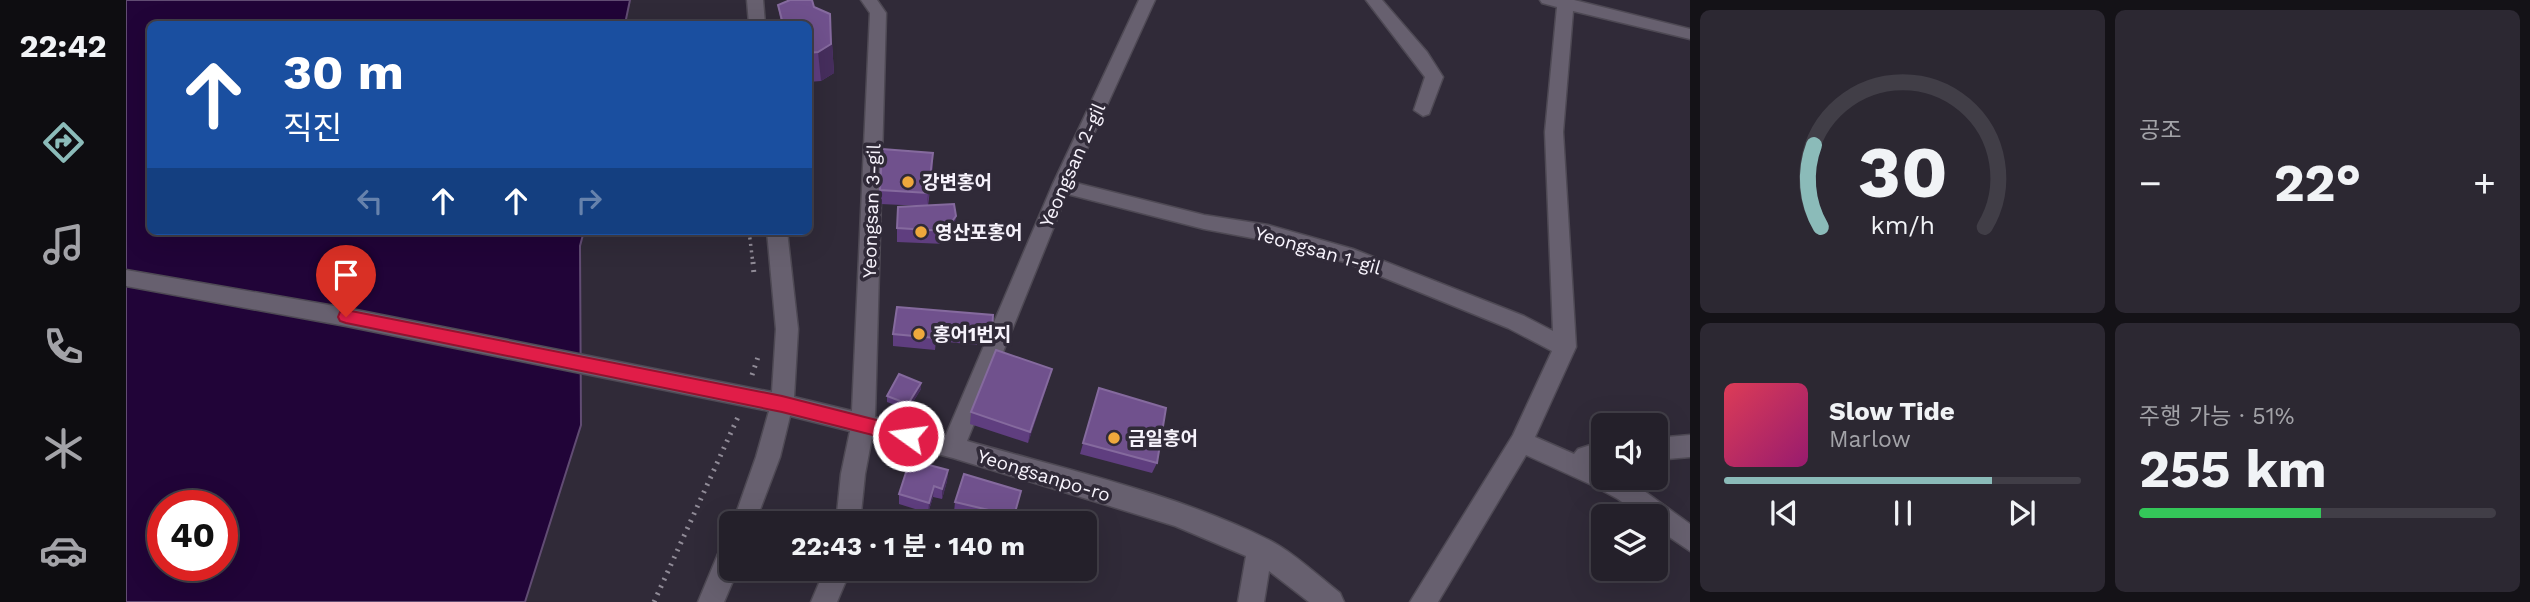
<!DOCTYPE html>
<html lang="ko">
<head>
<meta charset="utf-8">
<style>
	body { margin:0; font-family:"Work Sans","Noto Sans KR",sans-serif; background:#2c2832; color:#f1f3f6; height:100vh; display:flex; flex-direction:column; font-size:26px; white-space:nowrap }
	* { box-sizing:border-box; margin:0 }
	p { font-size:23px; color:#a3a3a8 }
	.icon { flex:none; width:38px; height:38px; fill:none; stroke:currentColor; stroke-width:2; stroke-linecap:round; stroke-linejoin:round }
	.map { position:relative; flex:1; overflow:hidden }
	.side { display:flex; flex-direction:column; gap:10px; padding:10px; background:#141217; width:840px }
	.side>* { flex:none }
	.banner { position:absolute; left:21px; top:21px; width:665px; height:214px; border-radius:10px; box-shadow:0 7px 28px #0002,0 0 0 2px #413e47; background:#1a4fa0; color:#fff; overflow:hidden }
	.buttons { position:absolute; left:1465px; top:413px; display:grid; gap:14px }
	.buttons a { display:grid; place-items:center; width:77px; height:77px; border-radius:10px; background:#24202a; box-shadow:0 7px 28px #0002,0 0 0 2px #413e47; font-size:35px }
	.speed { position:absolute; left:21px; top:490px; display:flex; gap:14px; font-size:35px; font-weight:700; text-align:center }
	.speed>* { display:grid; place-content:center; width:91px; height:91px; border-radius:50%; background:#24202a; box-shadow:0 7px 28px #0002,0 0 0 2px #413e47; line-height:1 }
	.speed .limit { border:10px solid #d22; background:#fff; color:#111 }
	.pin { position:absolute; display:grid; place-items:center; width:60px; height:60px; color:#fff; margin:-72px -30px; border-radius:50% 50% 50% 0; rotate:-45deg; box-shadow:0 0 7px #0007 }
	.pin .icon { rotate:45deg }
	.me { position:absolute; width:77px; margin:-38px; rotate:284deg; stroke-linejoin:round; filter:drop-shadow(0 0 5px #0008) }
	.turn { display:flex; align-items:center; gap:24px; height:147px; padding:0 21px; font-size:32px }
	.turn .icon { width:91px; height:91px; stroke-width:2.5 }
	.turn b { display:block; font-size:49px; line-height:60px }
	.lanes { display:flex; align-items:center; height:66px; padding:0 21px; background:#0003; justify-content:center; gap:35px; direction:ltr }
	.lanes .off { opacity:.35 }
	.big { font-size:52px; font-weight:700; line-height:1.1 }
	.side .tile { flex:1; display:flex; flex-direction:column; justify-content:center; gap:10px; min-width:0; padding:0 24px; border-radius:10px; background:#2c2832 }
	.side .dial { align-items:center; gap:0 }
	.dial svg { height:182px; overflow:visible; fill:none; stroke:#413e47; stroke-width:7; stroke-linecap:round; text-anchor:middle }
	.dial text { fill:#f1f3f6; stroke:none }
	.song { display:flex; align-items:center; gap:21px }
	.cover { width:84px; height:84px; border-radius:10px; background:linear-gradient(135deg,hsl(350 70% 55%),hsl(320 70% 35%)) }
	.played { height:7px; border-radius:4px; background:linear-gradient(90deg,#8bbbb9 75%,#413e47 75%) }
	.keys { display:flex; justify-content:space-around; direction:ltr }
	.heat { display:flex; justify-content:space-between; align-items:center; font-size:38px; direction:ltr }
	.charge { height:10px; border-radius:5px; background:linear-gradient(90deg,#34c759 51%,#413e47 0) }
	.side .tiles { flex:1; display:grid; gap:10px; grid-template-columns:repeat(2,1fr) }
	.trip { position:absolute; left:593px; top:511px; width:378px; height:70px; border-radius:10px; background:#24202a; box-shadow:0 7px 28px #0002,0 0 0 2px #413e47; font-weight:700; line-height:70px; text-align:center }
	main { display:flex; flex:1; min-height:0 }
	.tabs { display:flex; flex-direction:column; width:126px; justify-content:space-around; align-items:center; background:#0e0d11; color:#a3a3a8 }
	.tabs .icon { width:49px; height:49px }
	.tabs .active { color:#8bbbb9 }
	.tabs b { font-size:32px; color:#f1f3f6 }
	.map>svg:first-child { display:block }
	.water { fill:#210438; stroke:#614c73; stroke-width:2; fill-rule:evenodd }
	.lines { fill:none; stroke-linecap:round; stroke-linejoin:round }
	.minor-casing { stroke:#4e4954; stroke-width:3 }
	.path-far1 { stroke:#908b97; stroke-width:3.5; stroke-dasharray:2 4.5; stroke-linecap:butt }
	.path { stroke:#908b97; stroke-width:5; stroke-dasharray:2 6; stroke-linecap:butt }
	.minor { fill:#67606f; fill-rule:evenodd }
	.wall { fill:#5f3e7f }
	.shaded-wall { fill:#462e5d }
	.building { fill:#70518d; stroke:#856a9e; stroke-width:2 }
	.route { fill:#e11d48; stroke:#92132f; stroke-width:2 }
	.poi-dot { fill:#eea83c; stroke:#302a38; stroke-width:2.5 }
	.labels { text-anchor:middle; stroke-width:7; stroke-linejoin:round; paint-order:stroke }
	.street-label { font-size:19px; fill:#f7f3fc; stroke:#302a38 }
	.poi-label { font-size:19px; font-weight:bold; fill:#f7f3fc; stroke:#302a38; text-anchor:start }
</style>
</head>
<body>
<main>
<nav class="tabs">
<b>22:42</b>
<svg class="icon active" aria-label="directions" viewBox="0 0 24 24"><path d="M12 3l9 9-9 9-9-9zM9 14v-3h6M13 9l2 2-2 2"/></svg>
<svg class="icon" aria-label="music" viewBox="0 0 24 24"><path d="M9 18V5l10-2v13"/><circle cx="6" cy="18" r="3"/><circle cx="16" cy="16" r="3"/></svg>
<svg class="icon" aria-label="phone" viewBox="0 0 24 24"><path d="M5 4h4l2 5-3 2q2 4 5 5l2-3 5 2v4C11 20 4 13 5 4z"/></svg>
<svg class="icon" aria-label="climate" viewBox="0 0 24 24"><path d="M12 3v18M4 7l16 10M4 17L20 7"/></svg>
<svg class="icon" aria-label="car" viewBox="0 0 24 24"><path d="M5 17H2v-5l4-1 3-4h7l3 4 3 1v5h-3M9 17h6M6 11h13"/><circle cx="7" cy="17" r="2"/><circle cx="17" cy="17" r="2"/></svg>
</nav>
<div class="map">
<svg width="1564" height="602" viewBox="0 0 1564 602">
	<rect width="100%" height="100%" fill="#302a38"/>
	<!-- water -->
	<path class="water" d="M0 0H504L499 24H24V231H458L454 246 455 425 399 602H0ZM37 506H96V565H37Z"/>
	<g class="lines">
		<defs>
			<path id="minor" d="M621 0H637L639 24H623Z
				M735 0H751L760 13 749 417 820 435 926 186 1013 0H1029L946 182 1078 215 1142 225 1227 249 1398 316 1427 331 1419 132 1431 7 1416 3 1414 0H1448L1564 29V39L1447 11 1437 132 1450 347 1409 437 1448 454 1452 449 1477 441V463L1472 464 1477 466V478H1500L1564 524V551L1530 528V516H1515L1492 499 1468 486 1400 455 1312 602H1284L1387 435 1426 351 1382 328 1222 263 1142 241 1078 229 941 194 841 441C938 469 1051 494 1141 539 1167 552 1191 575 1214 593L1218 602H1183L1143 571 1138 602H1112L1120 556 1049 526 827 458 746 437 739 474 734 523H710L715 474 724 431 664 416 654 457 629 523 606 525 630 457 643 411 220 326 0 286V270L220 308 646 392 650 329 641 231H661L672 329 668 397 726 411 744 13Z
				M1240 0H1256L1301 52 1317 77 1303 114 1297 116 1288 110 1299 77Z
				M1564 435V457L1530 460V438Z
				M606 539V569H612L598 602H572L597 542Z
				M699 569H725L711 602H685Z"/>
		</defs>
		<!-- minor casing -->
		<use href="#minor" class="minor-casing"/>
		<!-- path-far1 -->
		<path class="path-far1" d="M623 231 627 264"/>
		<!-- path -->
		<path class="path" d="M627 262 628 275
			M626 375 632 357
			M528 602 612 417"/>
		<!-- minor -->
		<use href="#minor" class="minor"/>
	</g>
	<!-- wall -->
	<path class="wall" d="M652 5 688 7 706 43 708 73 695 81 682 82V24H655Z
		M807 153V166L802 206 829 230 819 244 771 242V228L799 206 754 204V190Z
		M867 315 864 346 810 341 809 350 767 346V334Z
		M926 369 902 443 844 424 845 412Z
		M795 383V389L782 410 761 402V396Z
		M973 388 1031 463 1026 473 954 454Z
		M822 470 821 481 816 499 807 497 802 513 773 504V494Z
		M895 491 886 523H874L828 512 829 502Z"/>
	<!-- shaded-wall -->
	<path class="shaded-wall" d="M704 14 708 73 695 81 692 52Z
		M807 153V166L801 206 802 193Z
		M830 216 829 230 819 244V231Z
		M926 369 923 381 902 443 904 432Z
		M795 383V389L782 410V404Z
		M822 470 821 481 816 499V489Z
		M808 486 807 497 802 513 803 503Z"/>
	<!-- building -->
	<path class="building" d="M664 0H686L688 7 704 14 705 44 692 52 682 53V24H657L652 5Z
		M756 149 807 153 802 193 754 190Z
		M828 204 830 216 819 231 771 228 772 207Z
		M771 307 867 315 866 333 810 329 809 338 767 334Z
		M870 350 926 369 904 432 845 412Z
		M773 374 795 383 782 404 761 396Z
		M973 388 1040 408 1031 463 957 443Z
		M784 460 822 470 816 489 808 486 803 503 773 494Z
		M838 474 895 491 888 516 829 502Z"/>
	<!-- route -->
	<path class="route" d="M220 310 656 396 782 428 788 430 791 436 788 442 782 444 656 412 220 323 214 321 212 317 214 312Z"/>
	<!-- markers -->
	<g class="poi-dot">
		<circle cx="782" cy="182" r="7"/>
		<circle cx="795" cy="232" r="7"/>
		<circle cx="793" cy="334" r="7"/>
		<circle cx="988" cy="438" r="7"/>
	</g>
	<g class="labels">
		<!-- street labels -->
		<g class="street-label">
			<text transform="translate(946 165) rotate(-66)" y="7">Yeongsan 2-gil</text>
			<text transform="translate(745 211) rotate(-88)" y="7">Yeongsan 3-gil</text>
			<text transform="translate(1192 250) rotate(16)" y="7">Yeongsan 1-gil</text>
			<text transform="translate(918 475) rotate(17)" y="7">Yeongsanpo-ro</text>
		</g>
		<!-- poi labels -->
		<g class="poi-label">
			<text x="796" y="189">강변홍어</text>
			<text x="809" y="239">영산포홍어</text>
			<text x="807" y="341">홍어1번지</text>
			<text x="1002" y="445">금일홍어</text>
		</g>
	</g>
</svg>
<div class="buttons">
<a><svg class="icon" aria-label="sound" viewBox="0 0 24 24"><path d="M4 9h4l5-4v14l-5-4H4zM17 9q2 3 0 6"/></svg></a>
<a><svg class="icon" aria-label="layers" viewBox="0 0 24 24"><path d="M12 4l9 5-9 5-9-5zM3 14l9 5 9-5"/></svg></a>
</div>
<div class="speed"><div class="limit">40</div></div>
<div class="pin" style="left:220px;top:317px;background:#d93025"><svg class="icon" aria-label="arrive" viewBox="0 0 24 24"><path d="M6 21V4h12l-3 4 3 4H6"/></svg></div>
<svg class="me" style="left:782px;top:436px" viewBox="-20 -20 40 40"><circle r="17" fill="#e11d48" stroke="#fff" stroke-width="3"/><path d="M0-11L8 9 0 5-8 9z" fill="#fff"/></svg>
<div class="trip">22:43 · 1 분 · 140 m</div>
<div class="banner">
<div class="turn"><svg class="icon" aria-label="ahead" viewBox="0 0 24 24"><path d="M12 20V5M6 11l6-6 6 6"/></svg><div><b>30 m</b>직진</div></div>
<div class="lanes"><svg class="icon off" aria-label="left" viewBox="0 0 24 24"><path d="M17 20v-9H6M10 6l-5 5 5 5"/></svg><svg class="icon" aria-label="ahead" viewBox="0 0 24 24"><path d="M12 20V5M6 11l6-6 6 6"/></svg><svg class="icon" aria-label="ahead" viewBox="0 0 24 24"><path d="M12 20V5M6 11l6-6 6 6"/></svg><svg class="icon off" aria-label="right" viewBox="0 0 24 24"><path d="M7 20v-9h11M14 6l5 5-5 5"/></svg></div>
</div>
</div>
<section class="side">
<div class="tiles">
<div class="tile dial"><svg viewBox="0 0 100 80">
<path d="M14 69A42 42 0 1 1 86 69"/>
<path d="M14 69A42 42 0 0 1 11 33" stroke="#8bbbb9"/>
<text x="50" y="56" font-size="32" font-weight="700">30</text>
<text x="50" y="72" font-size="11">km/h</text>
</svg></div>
<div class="tile"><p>공조</p>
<div class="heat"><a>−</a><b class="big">22°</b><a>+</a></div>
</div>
<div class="tile">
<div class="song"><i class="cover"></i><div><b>Slow Tide</b><p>Marlow</p></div></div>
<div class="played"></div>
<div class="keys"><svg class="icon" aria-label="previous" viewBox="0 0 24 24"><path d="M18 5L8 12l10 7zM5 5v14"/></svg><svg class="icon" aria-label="pause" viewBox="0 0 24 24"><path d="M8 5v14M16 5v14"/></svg><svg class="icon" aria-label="next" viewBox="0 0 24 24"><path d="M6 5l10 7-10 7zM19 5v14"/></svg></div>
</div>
<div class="tile"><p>주행 가능 · 51%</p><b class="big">255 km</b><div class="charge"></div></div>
</div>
</section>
</main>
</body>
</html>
